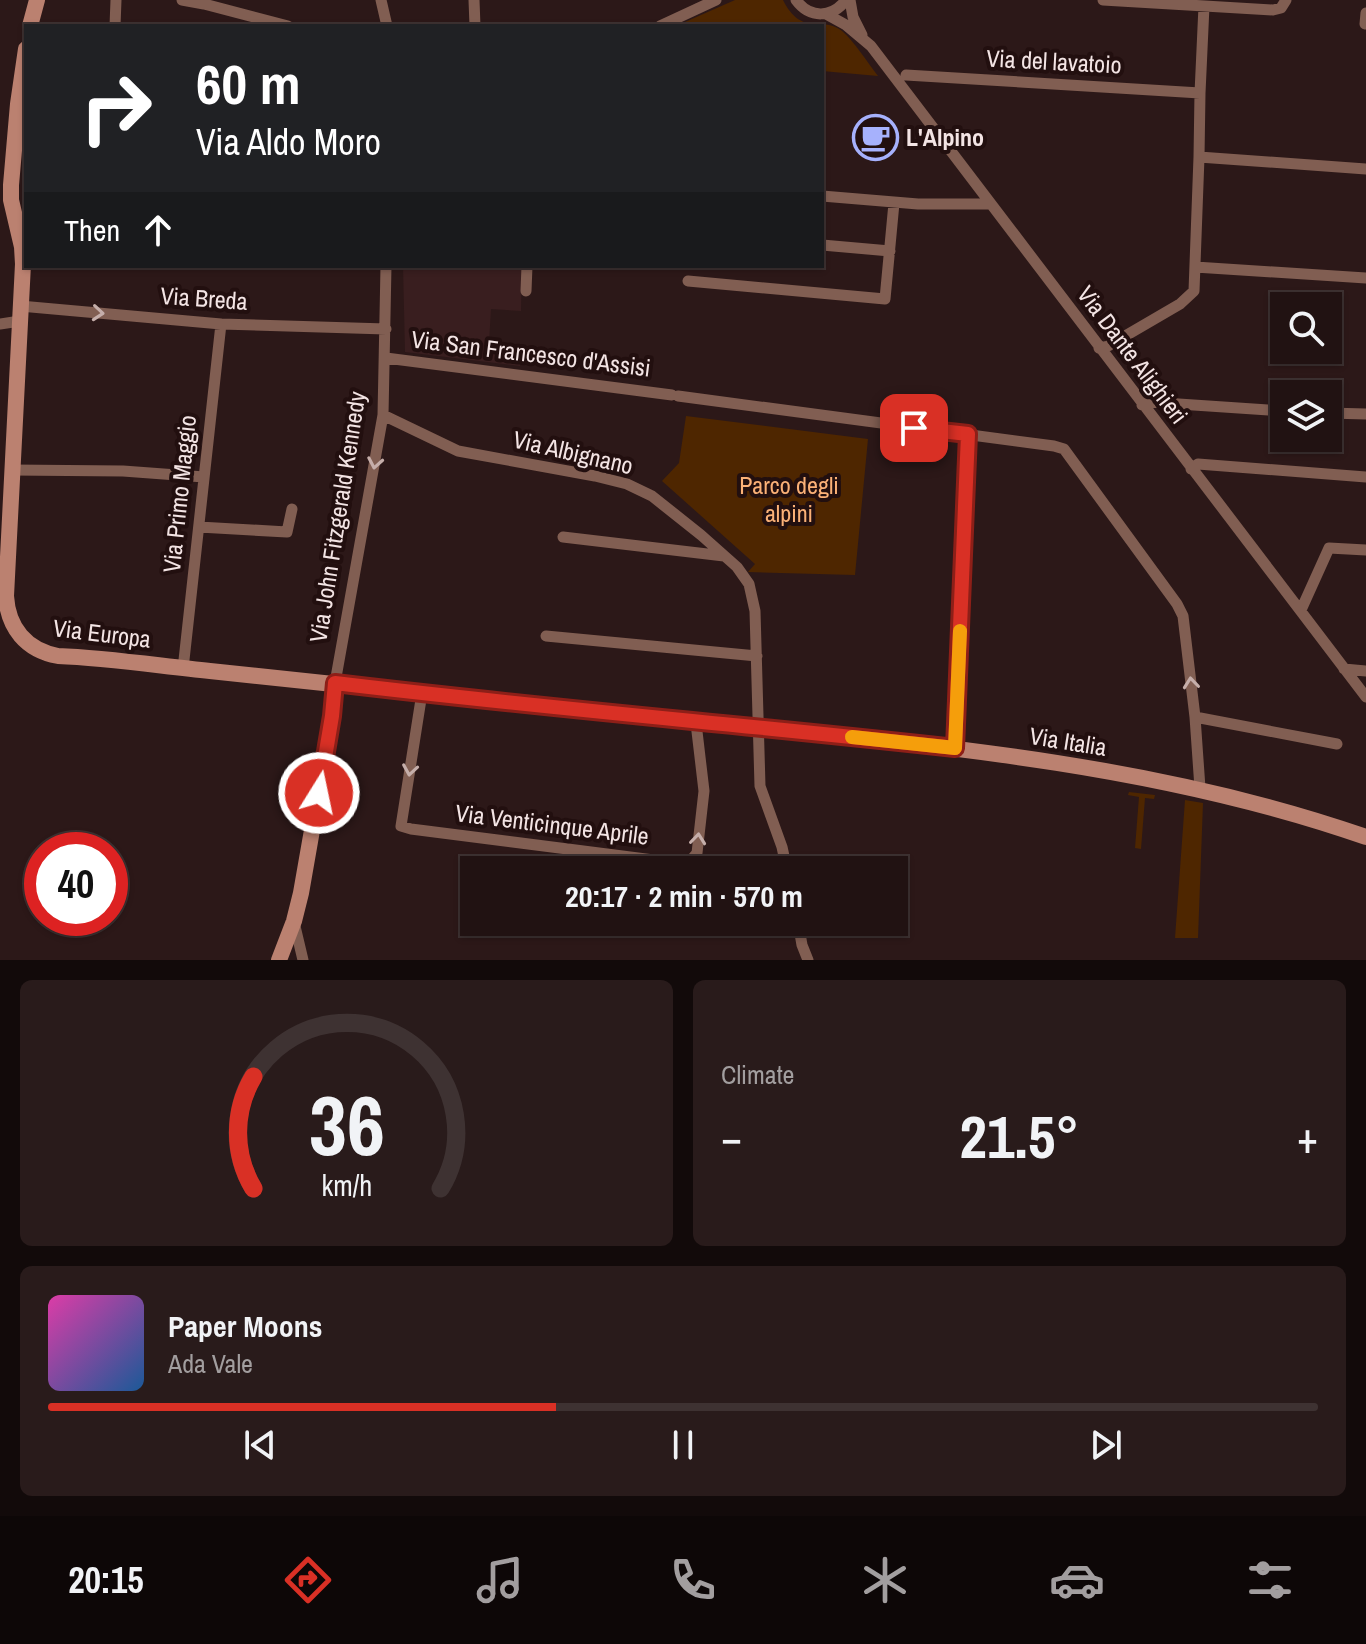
<!DOCTYPE html>
<html lang="en">
<head>
<meta charset="utf-8">
<style>
	body { margin:0; font-family:"Archivo Narrow",sans-serif; background:#291b1b; color:#f1f3f6; height:100vh; display:flex; flex-direction:column; font-size:30px; white-space:nowrap }
	* { box-sizing:border-box; margin:0 }
	p { font-size:26px; color:#a29e9f }
	.icon { flex:none; width:44px; height:44px; fill:none; stroke:currentColor; stroke-width:2; stroke-linecap:round; stroke-linejoin:round }
	.map { position:relative; height:960px; overflow:hidden }
	.side { display:flex; flex-direction:column; gap:20px; padding:20px; background:#120a0a; flex:1 }
	.side>* { flex:none }
	.banner { position:absolute; left:24px; top:24px; width:800px; height:244px; border-radius:0px; box-shadow:0 2px 6px #0004,0 0 0 2px #3e3232; background:#202124; color:#fff; overflow:hidden }
	.fabs { position:absolute; left:1270px; top:292px; display:grid; gap:16px }
	.fabs a { display:grid; place-items:center; width:72px; height:72px; border-radius:0px; background:#211212; box-shadow:0 2px 6px #0004,0 0 0 2px #3e3232; font-size:40px }
	.speed { position:absolute; left:24px; top:832px; display:flex; gap:16px; font-size:40px; font-weight:700; text-align:center }
	.speed>* { display:grid; place-content:center; width:104px; height:104px; border-radius:50%; background:#211212; box-shadow:0 2px 6px #0004,0 0 0 2px #3e3232; line-height:1 }
	.speed .limit { border:12px solid #d22; background:#fff; color:#111 }
	.pin { position:absolute; display:grid; place-items:center; width:68px; height:68px; color:#fff; margin:-34px; border-radius:16px; box-shadow:0 4px 12px #0006 }
	.me { position:absolute; width:88px; margin:-44px; rotate:10deg; stroke-linejoin:round; filter:drop-shadow(0 0 6px #0008) }
	.turn { display:flex; align-items:center; gap:28px; height:168px; padding:0 40px; font-size:36px }
	.turn .icon { width:104px; height:104px; stroke-width:2.5 }
	.turn b { display:block; font-size:56px; line-height:68px }
	.then { display:flex; align-items:center; height:76px; padding:0 40px; background:#0003; gap:16px; font-size:30px }
	.big { font-size:60px; font-weight:700; line-height:1.1 }
	.side .card { flex:1; display:flex; flex-direction:column; justify-content:center; gap:12px; min-width:0; padding:0 28px; border-radius:12px; background:#291b1b }
	.side .dial { align-items:center; gap:0 }
	.dial svg { height:208px; overflow:visible; fill:none; stroke:#3e3232; stroke-width:7; stroke-linecap:round; text-anchor:middle }
	.dial text { fill:#f1f3f6; stroke:none }
	.song { display:flex; align-items:center; gap:24px }
	.cover { width:96px; height:96px; border-radius:12px; background:linear-gradient(135deg,hsl(320 70% 55%),hsl(210 70% 35%)) }
	.played { height:8px; border-radius:4px; background:linear-gradient(90deg,#d93025 40%,#3e3232 40%) }
	.keys { display:flex; justify-content:space-around; direction:ltr }
	.heat { display:flex; justify-content:space-between; align-items:center; font-size:44px; direction:ltr }
	.side .tiles { flex:1; display:grid; gap:20px; grid-template-columns:1fr 1fr }
	.card:last-child { grid-column:span 2 }
	.trip { position:absolute; left:460px; top:856px; width:448px; height:80px; border-radius:0px; background:#211212; box-shadow:0 2px 6px #0004,0 0 0 2px #3e3232; font-weight:700; line-height:80px; text-align:center }
	.menu { display:flex; height:128px; justify-content:space-around; align-items:center; background:#0d0707; color:#a29e9f }
	.menu .icon { width:56px; height:56px }
	.menu .on { color:#d93025 }
	.menu b { font-size:36px; color:#f1f3f6 }
	.map>svg:first-child { display:block }
	.built { fill:#391e1f }
	.green { fill:#4e2600 }
	.lines { fill:none; stroke-linecap:round; stroke-linejoin:round }
	.street { stroke:#815e52; stroke-width:11 }
	.secondary { stroke:#bb8170; stroke-width:16 }
	.oneway { stroke:#c5aeaa }
	.route-casing { stroke:#8d1f18; stroke-width:20 }
	.route { stroke:#d93025; stroke-width:14 }
	.slow { stroke:#f59e0b; stroke-width:14 }
	.labels { text-anchor:middle; stroke-width:8; stroke-linejoin:round; paint-order:stroke }
	.street-label { font-size:24px; fill:#f3e4e4; stroke:#220f0f }
	.poi-label { font-size:24px; font-weight:bold; fill:#f3e4e4; stroke:#220f0f; text-anchor:start }
	.park-label { font-size:24px; fill:#fbb177; stroke:#220f0f }
</style>
</head>
<body>
<div class="map">
<svg width="1366" height="960" viewBox="0 0 1366 960">
	<rect width="100%" height="100%" fill="#2c1818"/>
	<!-- built -->
	<path class="built" d="M403 266H522L521 311 491 309 489 343 521 345 520 366 405 352Z"/>
	<!-- green -->
	<path class="green" d="M735 0H783C802 38 823 15 842 31 854 41 868 63 878 76L822 71V26H676Z
		M686 416 868 439 855 575 748 572 755 564 662 481 679 463Z
		M1129 792 1155 795 1154 799 1145 798 1141 849 1135 848 1139 797 1128 795Z
		M1185 800 1203 803 1198 938H1175Z"/>
	<g class="lines">
		<!-- street -->
		<path class="street" d="M182 0 204 4 288 26
			M381 0 387 26
			M474 0 475 26
			M796 0C810 19 832 18 846 0
			M850 0 853 17 862 35
			M1103 0 1273 10 1281 8 1286 0
			M826 14 846 25 871 46 1366 697
			M1365 24 1366 13
			M115 26 116 0
			M660 26 716 0
			M906 75 1200 93
			M1199 157 1366 169
			M822 196 918 204H989
			M822 245 890 251
			M1195 267 1366 278
			M688 281 885 299 894 203
			M526 291 527 266
			M20 306 221 324 386 329
			M0 324 20 321
			M1099 348 1108 346 1180 304 1194 291 1199 157 1200 93 1204 6
			M386 358 672 395
			M678 396 1054 446 1064 449 1177 604 1183 616 1195 717 1200 788
			M1142 405 1149 402 1284 411
			M1328 413 1366 414
			M383 415 458 451 595 476 627 484 652 496 701 535 737 567 749 584 755 611 760 786 782 847 787 870
			M1191 469 1198 464 1366 477
			M12 470 123 471 204 477
			M199 527 287 532 292 509
			M563 537 724 556
			M1301 610 1329 548 1366 550
			M546 636 757 656
			M183 669 221 324
			M1344 669 1366 671
			M335 683 383 415 386 266
			M422 693 401 826 411 829 677 863 691 860 697 853 704 791 696 723
			M1195 717 1337 744
			M955 748 968 434
			M294 922 303 960
			M798 922 802 945 808 960"/>
		<!-- secondary -->
		<path class="secondary" d="M30 26 37 0
			M26 49 18 104 11 185V200L22 247 23 264 6 596C8 628 26 650 58 656 109 658 160 666 210 671 343 684 475 699 607 713 861 740 1122 752 1366 837
			M279 960 294 921 301 893 332 716 335 683"/>
	</g>
	<!-- one-way arrows -->
	<defs><path id="oneway-chevron" d="M-2-3.5L2.5 0L-2 3.5" fill="none" stroke-width="1.6" stroke-linecap="round" stroke-linejoin="round" transform="scale(2)"/></defs>
	<g class="oneway">
		<use href="#oneway-chevron" transform="translate(98 313) rotate(5)"/>
		<use href="#oneway-chevron" transform="translate(375 463) rotate(100)"/>
		<use href="#oneway-chevron" transform="translate(1191 683) rotate(-96)"/>
		<use href="#oneway-chevron" transform="translate(410 770) rotate(99)"/>
		<use href="#oneway-chevron" transform="translate(698 839) rotate(-84)"/>
	</g>
	<g class="lines">
		<defs>
			<path id="route" d="M319 793 332 716 335 683C542 708 748 725 955 748L968 434 914 428"/>
		</defs>
		<!-- route casing -->
		<use href="#route" class="route-casing"/>
		<!-- route -->
		<use href="#route" class="route"/>
		<!-- slow -->
		<path class="slow" d="M852 737 955 748 960 631"/>
	</g>
	<!-- icons -->
	<defs>
		<symbol id="cafe-ring" viewBox="-11 -11 22 22"><circle r="9.5" fill="#220f0f" stroke="#a6b1fc" stroke-width="1.5"/><path d="M-5.5-4.5H6V0H3Q3 3.5 0 3.5H-2.5Q-5.5 3.5-5.5 0ZM3-3.2v2h1.7v-2ZM-6 4.5H4V6H-6Z" fill="#a6b1fc"/></symbol>
	</defs>
	<g fill-rule="evenodd">
		<use href="#cafe-ring" x="850" y="112" width="51" height="51"/>
	</g>
	<g class="labels">
		<!-- street labels -->
		<g class="street-label">
			<text transform="translate(1054 62) rotate(3)" y="8">Via del lavatoio</text>
			<text transform="translate(204 299) rotate(4)" y="8">Via Breda</text>
			<text transform="translate(531 354) rotate(7)" y="8">Via San Francesco d'Assisi</text>
			<text transform="translate(1132 355) rotate(53)" y="8">Via Dante Alighieri</text>
			<text transform="translate(573 453) rotate(13)" y="8">Via Albignano</text>
			<text transform="translate(180 494) rotate(-84)" y="8">Via Primo Maggio</text>
			<text transform="translate(338 517) rotate(-81)" y="8">Via John Fitzgerald Kennedy</text>
			<text transform="translate(102 634) rotate(7)" y="8">Via Europa</text>
			<text transform="translate(1068 742) rotate(9)" y="8">Via Italia</text>
			<text transform="translate(552 825) rotate(7)" y="8">Via Venticinque Aprile</text>
		</g>
		<!-- poi labels -->
		<g class="poi-label">
			<text x="906" y="146">L'Alpino</text>
		</g>
		<!-- park labels -->
		<g class="park-label">
			<text x="789" y="494">Parco degli<tspan x="789" dy="28">alpini</tspan></text>
		</g>
	</g>
</svg>
<div class="fabs">
<a><svg class="icon" aria-label="search" viewBox="0 0 24 24"><circle cx="10" cy="10" r="6"/><path d="M15 15l6 6"/></svg></a>
<a><svg class="icon" aria-label="layers" viewBox="0 0 24 24"><path d="M12 4l9 5-9 5-9-5zM3 14l9 5 9-5"/></svg></a>
</div>
<div class="speed"><div class="limit">40</div></div>
<div class="pin" style="left:914px;top:428px;background:#d93025"><svg class="icon" aria-label="arrive" viewBox="0 0 24 24"><path d="M6 21V4h12l-3 4 3 4H6"/></svg></div>
<svg class="me" style="left:319px;top:793px" viewBox="-20 -20 40 40"><circle r="17" fill="#d93025" stroke="#fff" stroke-width="3"/><path d="M0-11L8 9 0 5-8 9z" fill="#fff"/></svg>
<div class="trip">20:17 · 2 min · 570 m</div>
<div class="banner">
<div class="turn"><svg class="icon" aria-label="right" viewBox="0 0 24 24"><path d="M7 20v-9h11M14 6l5 5-5 5"/></svg><div><b>60 m</b>Via Aldo Moro</div></div>
<div class="then">Then<svg class="icon" aria-label="ahead" viewBox="0 0 24 24"><path d="M12 20V5M6 11l6-6 6 6"/></svg></div>
</div>
</div>
<section class="side">
<div class="tiles">
<div class="card dial"><svg viewBox="0 0 100 80">
<path d="M14 69A42 42 0 1 1 86 69"/>
<path d="M14 69A42 42 0 0 1 14 26" stroke="#d93025"/>
<text x="50" y="56" font-size="32" font-weight="700">36</text>
<text x="50" y="72" font-size="11">km/h</text>
</svg></div>
<div class="card"><p>Climate</p>
<div class="heat"><a>−</a><b class="big">21.5°</b><a>+</a></div>
</div>
<div class="card">
<div class="song"><i class="cover"></i><div><b>Paper Moons</b><p>Ada Vale</p></div></div>
<div class="played"></div>
<div class="keys"><svg class="icon" aria-label="previous" viewBox="0 0 24 24"><path d="M18 5L8 12l10 7zM5 5v14"/></svg><svg class="icon" aria-label="pause" viewBox="0 0 24 24"><path d="M8 5v14M16 5v14"/></svg><svg class="icon" aria-label="next" viewBox="0 0 24 24"><path d="M6 5l10 7-10 7zM19 5v14"/></svg></div>
</div>
</div>
</section>
<nav class="menu">
<b>20:15</b>
<svg class="icon on" aria-label="directions" viewBox="0 0 24 24"><path d="M12 3l9 9-9 9-9-9zM9 14v-3h6M13 9l2 2-2 2"/></svg>
<svg class="icon" aria-label="music" viewBox="0 0 24 24"><path d="M9 18V5l10-2v13"/><circle cx="6" cy="18" r="3"/><circle cx="16" cy="16" r="3"/></svg>
<svg class="icon" aria-label="phone" viewBox="0 0 24 24"><path d="M5 4h4l2 5-3 2q2 4 5 5l2-3 5 2v4C11 20 4 13 5 4z"/></svg>
<svg class="icon" aria-label="climate" viewBox="0 0 24 24"><path d="M12 3v18M4 7l16 10M4 17L20 7"/></svg>
<svg class="icon" aria-label="car" viewBox="0 0 24 24"><path d="M5 17H2v-5l4-1 3-4h7l3 4 3 1v5h-3M9 17h6M6 11h13"/><circle cx="7" cy="17" r="2"/><circle cx="17" cy="17" r="2"/></svg>
<svg class="icon" aria-label="filters" viewBox="0 0 24 24"><path d="M4 7h16M4 17h16"/><circle cx="9" cy="7" r="2"/><circle cx="15" cy="17" r="2"/></svg>
</nav>
</body>
</html>
